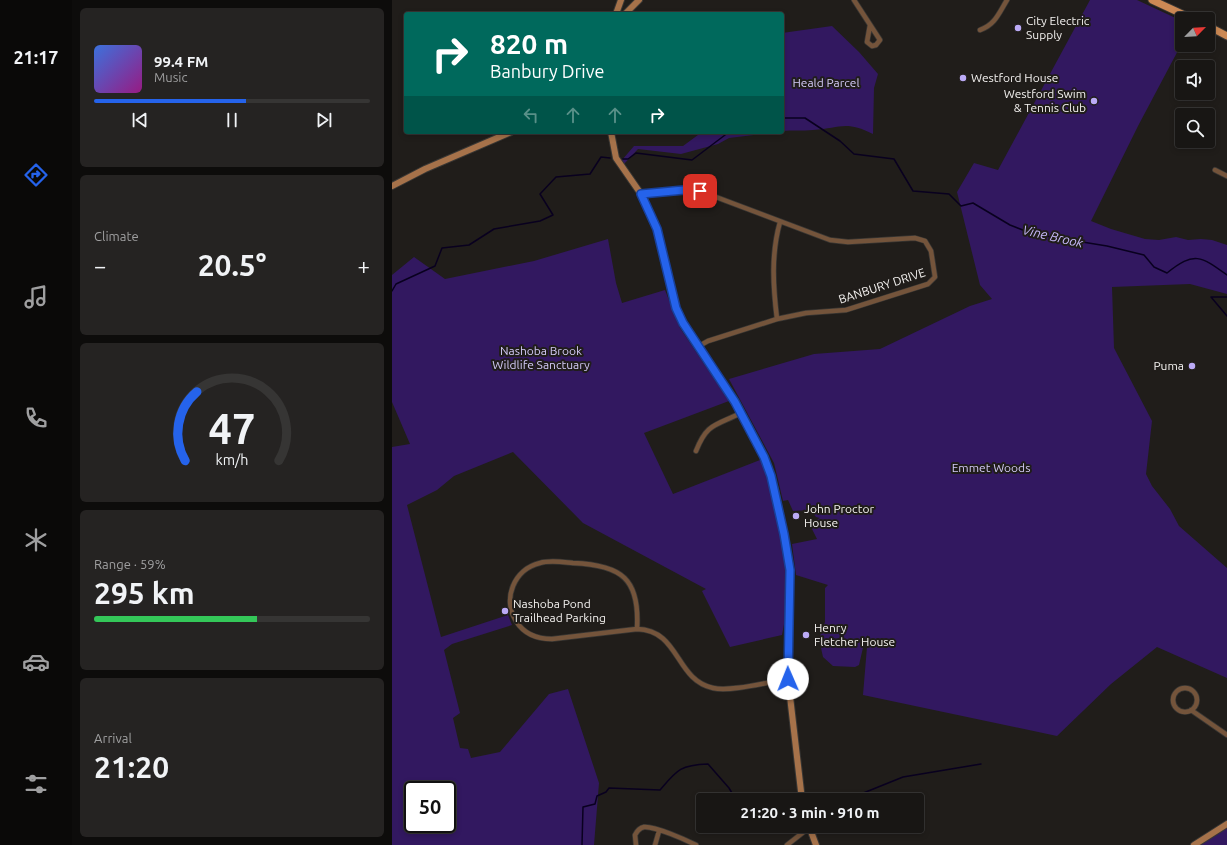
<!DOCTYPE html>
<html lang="en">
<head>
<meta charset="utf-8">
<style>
	body { margin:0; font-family:Ubuntu,sans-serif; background:#252322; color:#f1f3f6; height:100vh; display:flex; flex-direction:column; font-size:15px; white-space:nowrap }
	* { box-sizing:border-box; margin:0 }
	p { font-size:13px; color:#9f9fa0 }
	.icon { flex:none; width:22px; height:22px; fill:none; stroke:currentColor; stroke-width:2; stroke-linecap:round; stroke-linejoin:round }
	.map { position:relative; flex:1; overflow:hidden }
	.panel { display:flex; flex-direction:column; gap:8px; padding:8px; background:#0d0c0b; width:320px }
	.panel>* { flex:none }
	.hud { position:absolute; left:12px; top:12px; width:380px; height:122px; border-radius:4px; box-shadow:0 2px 6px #0003,0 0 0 1px #363534; background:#00695c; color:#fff; overflow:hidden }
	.needle { width:26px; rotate:66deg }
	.controls { position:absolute; left:783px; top:12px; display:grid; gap:8px }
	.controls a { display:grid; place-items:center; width:40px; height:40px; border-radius:4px; background:#181614; box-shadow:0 2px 6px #0003,0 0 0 1px #363534; font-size:20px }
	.speed { position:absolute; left:12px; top:781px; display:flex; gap:8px; font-size:20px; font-weight:700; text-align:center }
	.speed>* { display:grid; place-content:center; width:52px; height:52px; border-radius:50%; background:#181614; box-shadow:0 2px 6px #0003,0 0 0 1px #363534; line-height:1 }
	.speed .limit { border:2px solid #111; border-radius:6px; background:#fff; color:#111 }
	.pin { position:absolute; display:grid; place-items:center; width:34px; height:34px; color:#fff; margin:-17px; border-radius:8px; box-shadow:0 2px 6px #0006 }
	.me { position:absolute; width:44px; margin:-22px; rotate:359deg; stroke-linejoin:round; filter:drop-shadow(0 0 3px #0008) }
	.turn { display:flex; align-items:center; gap:14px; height:84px; padding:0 20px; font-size:18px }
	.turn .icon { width:52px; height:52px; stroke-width:2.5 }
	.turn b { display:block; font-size:28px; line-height:34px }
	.lanes { display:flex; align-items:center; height:38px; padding:0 20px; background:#0003; justify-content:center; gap:20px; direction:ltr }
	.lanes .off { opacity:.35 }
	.big { font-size:30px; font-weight:700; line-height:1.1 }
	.panel .widget { flex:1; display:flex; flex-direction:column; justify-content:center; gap:6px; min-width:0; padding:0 14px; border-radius:6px; background:#252322 }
	.panel .dial { align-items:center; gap:0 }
	.dial svg { height:104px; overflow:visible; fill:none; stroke:#363534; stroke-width:7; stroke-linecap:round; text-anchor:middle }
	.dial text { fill:#f1f3f6; stroke:none }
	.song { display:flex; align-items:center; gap:12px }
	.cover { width:48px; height:48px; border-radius:6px; background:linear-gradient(135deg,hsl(220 70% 55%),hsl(310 70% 35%)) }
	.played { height:4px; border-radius:2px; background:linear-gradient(90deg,#2563eb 55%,#363534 55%) }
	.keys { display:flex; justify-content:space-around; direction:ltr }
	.heat { display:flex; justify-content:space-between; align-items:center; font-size:22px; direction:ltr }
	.charge { height:6px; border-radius:3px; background:linear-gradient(90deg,#34c759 59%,#363534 0) }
	.trip { position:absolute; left:304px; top:793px; width:228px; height:40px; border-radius:4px; background:#181614; box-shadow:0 2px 6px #0003,0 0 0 1px #363534; font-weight:700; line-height:40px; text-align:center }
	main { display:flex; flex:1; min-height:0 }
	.tab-bar { display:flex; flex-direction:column; width:72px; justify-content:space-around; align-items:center; background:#0a0908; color:#9f9fa0 }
	.tab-bar .icon { width:28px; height:28px }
	.tab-bar .current { color:#2563eb }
	.tab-bar b { font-size:18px; color:#f1f3f6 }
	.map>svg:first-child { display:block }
	.green { fill:#321860; fill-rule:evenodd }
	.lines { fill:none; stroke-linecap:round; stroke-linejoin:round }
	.stream { stroke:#09001f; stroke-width:1.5 }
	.street-casing { stroke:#393734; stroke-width:6 }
	.secondary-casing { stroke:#393734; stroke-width:8 }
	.primary-casing { stroke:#393734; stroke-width:9 }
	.street { stroke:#74543b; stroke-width:4.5 }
	.secondary { stroke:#a6724a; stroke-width:6 }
	.primary { stroke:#cc8954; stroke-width:7 }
	.route-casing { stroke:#184099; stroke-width:10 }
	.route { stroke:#2563eb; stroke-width:7 }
	.poi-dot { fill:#bbaaf6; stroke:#201d1a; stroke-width:1.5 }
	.labels { text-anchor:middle; stroke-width:4; stroke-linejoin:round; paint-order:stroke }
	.poi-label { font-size:12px; fill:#f4f2f0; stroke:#201d1a; text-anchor:start }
	.park-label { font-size:12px; fill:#d4cbf8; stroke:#201d1a }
	.street-label { font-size:12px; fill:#f4f2f0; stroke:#201d1a }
	.water-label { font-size:13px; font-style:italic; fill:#c7b9fb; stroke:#201d1a }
</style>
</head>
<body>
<main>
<nav class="tab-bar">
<b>21:17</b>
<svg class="icon current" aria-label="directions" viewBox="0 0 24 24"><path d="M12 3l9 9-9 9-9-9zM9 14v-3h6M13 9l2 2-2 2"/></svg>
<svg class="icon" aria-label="music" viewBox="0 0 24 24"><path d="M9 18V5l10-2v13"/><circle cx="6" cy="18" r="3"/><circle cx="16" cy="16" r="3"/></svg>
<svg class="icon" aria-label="phone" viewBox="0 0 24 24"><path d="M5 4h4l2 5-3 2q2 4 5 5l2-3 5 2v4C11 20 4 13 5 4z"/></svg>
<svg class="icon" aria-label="climate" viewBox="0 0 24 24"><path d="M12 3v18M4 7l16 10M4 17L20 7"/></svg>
<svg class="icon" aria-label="car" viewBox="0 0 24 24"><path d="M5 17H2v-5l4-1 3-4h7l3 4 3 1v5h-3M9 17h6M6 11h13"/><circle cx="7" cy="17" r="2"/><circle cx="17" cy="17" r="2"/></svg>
<svg class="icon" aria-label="filters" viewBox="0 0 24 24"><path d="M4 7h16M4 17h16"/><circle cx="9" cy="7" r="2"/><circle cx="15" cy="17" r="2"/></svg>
</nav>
<section class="panel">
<div class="widget">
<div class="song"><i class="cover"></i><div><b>99.4 FM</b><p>Music</p></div></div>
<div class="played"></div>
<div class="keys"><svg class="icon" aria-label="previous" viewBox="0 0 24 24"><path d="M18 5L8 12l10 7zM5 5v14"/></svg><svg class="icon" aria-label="pause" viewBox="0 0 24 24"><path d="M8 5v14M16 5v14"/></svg><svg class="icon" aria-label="next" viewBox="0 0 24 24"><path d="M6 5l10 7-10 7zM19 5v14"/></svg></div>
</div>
<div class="widget"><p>Climate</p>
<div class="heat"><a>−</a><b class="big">20.5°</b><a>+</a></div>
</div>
<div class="widget dial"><svg viewBox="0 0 100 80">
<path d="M14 69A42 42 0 1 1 86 69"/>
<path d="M14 69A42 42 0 0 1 23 16" stroke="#2563eb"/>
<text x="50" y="56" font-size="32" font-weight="700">47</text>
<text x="50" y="72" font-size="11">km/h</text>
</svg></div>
<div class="widget"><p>Range · 59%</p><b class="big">295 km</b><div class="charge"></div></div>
<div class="widget"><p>Arrival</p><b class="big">21:20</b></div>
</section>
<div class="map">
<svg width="835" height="845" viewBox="0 0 835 845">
	<rect width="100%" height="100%" fill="#201d1a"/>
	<!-- green -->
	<path class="green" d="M698 0H745L790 21V43L746 126 699 221 719 229 753 239 767 240 784 237 796 240 809 239 820 240 835 245V294L798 284 720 287 722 348 760 421 754 474 760 486 778 509 787 526 835 568V678L765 647 719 684 665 736 471 695 476 635 473 639 467 665 463 667 441 666 431 657 427 639 433 622V588L436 585 404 575 400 544 425 539 420 529 424 520 428 518 424 517 418 510 401 511 396 500 391 501 382 463 337 379 422 354 488 349 578 306 600 299 588 285 565 192 582 163 606 170Z
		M440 26 467 52 486 74 482 88 481 134C454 120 448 128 421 130 411 131 400 130 390 131V33Z
		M310 132H385L337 138 326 144 289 154 246 149 232 164 230 160 242 146H291Z
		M216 239 224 283 230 303 273 290 288 328 337 401 252 433 281 494 368 460C386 497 397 564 394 604 394 615 392 625 390 635L338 647 310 591 314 589 191 523 121 452 62 476 45 490 15 505 49 637 116 615 120 625 60 644 52 650 68 713 61 718 68 748 76 749 79 758 108 752 157 694 176 689 207 783 202 845H0V447L18 444 0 402V275L22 257 53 279 142 261ZM21 790H55V824H21Z
		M835 824V845H801Z"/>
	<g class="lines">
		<!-- stream -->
		<path class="stream" d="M390 118H413L448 141 462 154 502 159 521 191 557 194 569 206 581 203 618 225 641 234 715 246 752 255 762 267 775 273C802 251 809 256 835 275
			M231 159H236L244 153 300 160 337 132
			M0 291 4 284 43 266 50 248 77 245 102 229 148 221 161 215 148 194 164 177 198 174 209 157 218 158
			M835 297H819L835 316
			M454 800 511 777 589 764
			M359 826C367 829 373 831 381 826
			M190 845 191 807 203 804 205 796 214 792 217 788 268 790C285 770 288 765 316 764L337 788 344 800"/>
		<defs>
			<path id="street" d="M462 0 488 40 484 45 480 46 475 42 478 25
				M588 30C603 25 607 13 615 0
				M823 170 835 176
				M249 194 292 190 308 191 438 240 456 242 523 238 533 241 539 251 543 277 536 284 454 310 414 313 385 319 316 341 307 346
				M385 319C381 286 379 254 388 222
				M304 451C315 423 323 426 349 413
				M245 629C248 579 230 565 181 563 170 562 158 560 148 563 122 569 110 599 124 621 132 634 145 639 160 639L245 629C288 630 283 680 321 688 339 692 376 682 396 679
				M781 700a12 12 0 1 1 24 0a12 12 0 1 1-24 0Z
				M799 710 835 735
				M244 845 243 835C245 831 247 828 252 827 263 826 294 840 304 845
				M263 845 267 831
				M395 845 418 827"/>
			<path id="secondary" d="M224 14 229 0
				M233 14 247 0
				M219 132 224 158 249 194 265 229 284 308 291 323 343 403 372 457 383 489 397 562 396 679 410 800
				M0 186 33 169 119 132
				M417 826 424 845
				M802 845 835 824"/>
			<path id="primary" d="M760 0 801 19
				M816 26 835 36"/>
		</defs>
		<!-- street casing -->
		<use href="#street" class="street-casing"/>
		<!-- secondary casing -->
		<use href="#secondary" class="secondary-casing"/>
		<!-- primary casing -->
		<use href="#primary" class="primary-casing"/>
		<!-- street -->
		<use href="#street" class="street"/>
		<!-- secondary -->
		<use href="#secondary" class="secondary"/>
		<!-- primary -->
		<use href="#primary" class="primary"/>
	</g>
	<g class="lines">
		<defs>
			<path id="route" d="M308 191 292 190 249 194 265 229 284 308 291 323 343 402 372 457 379 476 392 534 398 570 396 679"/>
		</defs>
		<!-- route casing -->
		<use href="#route" class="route-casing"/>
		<!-- route -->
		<use href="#route" class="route"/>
	</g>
	<!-- markers -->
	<g class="poi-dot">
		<circle cx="626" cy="28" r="4"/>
		<circle cx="571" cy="78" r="4"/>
		<circle cx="702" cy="101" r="4"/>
		<circle cx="800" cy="366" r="4"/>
		<circle cx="404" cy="516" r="4"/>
		<circle cx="113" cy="611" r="4"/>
		<circle cx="414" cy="635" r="4"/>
	</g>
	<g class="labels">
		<!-- poi labels -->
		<g class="poi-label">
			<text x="634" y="25">City Electric<tspan x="634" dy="14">Supply</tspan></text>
			<text x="579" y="82">Westford House</text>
			<text x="694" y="98" text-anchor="end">Westford Swim<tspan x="694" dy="14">&amp; Tennis Club</tspan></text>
			<text x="792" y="370" text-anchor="end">Puma</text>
			<text x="412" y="513">John Proctor<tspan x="412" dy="14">House</tspan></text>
			<text x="121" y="608">Nashoba Pond<tspan x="121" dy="14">Trailhead Parking</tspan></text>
			<text x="422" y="632">Henry<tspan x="422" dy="14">Fletcher House</tspan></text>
		</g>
		<!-- park labels -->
		<g class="park-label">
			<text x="434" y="87">Heald Parcel</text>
			<text x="149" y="355">Nashoba Brook<tspan x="149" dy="14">Wildlife Sanctuary</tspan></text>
			<text x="599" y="472">Emmet Woods</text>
		</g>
		<!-- street labels -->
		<g class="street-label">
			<text transform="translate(490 286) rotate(-18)" y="4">BANBURY DRIVE</text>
		</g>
		<!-- water labels -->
		<g class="water-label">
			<text transform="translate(661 236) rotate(13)" y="5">Vine Brook</text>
		</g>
	</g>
</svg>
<div class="controls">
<a><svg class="needle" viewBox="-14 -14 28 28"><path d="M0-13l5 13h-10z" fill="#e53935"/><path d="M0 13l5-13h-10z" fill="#9f9fa0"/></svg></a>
<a><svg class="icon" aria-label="sound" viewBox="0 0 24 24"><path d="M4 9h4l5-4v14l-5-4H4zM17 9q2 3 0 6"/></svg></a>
<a><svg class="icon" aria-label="search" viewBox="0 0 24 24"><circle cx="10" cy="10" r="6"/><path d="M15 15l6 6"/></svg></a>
</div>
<div class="speed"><div class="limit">50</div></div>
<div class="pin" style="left:308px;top:191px;background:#d93025"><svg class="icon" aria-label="arrive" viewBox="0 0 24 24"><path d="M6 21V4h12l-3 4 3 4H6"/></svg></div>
<svg class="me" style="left:396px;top:679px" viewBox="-20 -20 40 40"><circle r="19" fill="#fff"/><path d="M0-13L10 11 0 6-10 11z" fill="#2563eb"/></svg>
<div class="trip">21:20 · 3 min · 910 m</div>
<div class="hud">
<div class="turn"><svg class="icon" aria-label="right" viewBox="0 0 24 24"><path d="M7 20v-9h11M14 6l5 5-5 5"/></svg><div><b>820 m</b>Banbury Drive</div></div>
<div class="lanes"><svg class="icon off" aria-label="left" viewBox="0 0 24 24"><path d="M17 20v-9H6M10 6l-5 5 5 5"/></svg><svg class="icon off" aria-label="ahead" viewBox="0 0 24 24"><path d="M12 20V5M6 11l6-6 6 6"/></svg><svg class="icon off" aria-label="ahead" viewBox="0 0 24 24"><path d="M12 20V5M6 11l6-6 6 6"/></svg><svg class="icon" aria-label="right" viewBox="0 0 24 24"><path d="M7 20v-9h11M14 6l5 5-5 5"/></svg></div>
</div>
</div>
</main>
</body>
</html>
